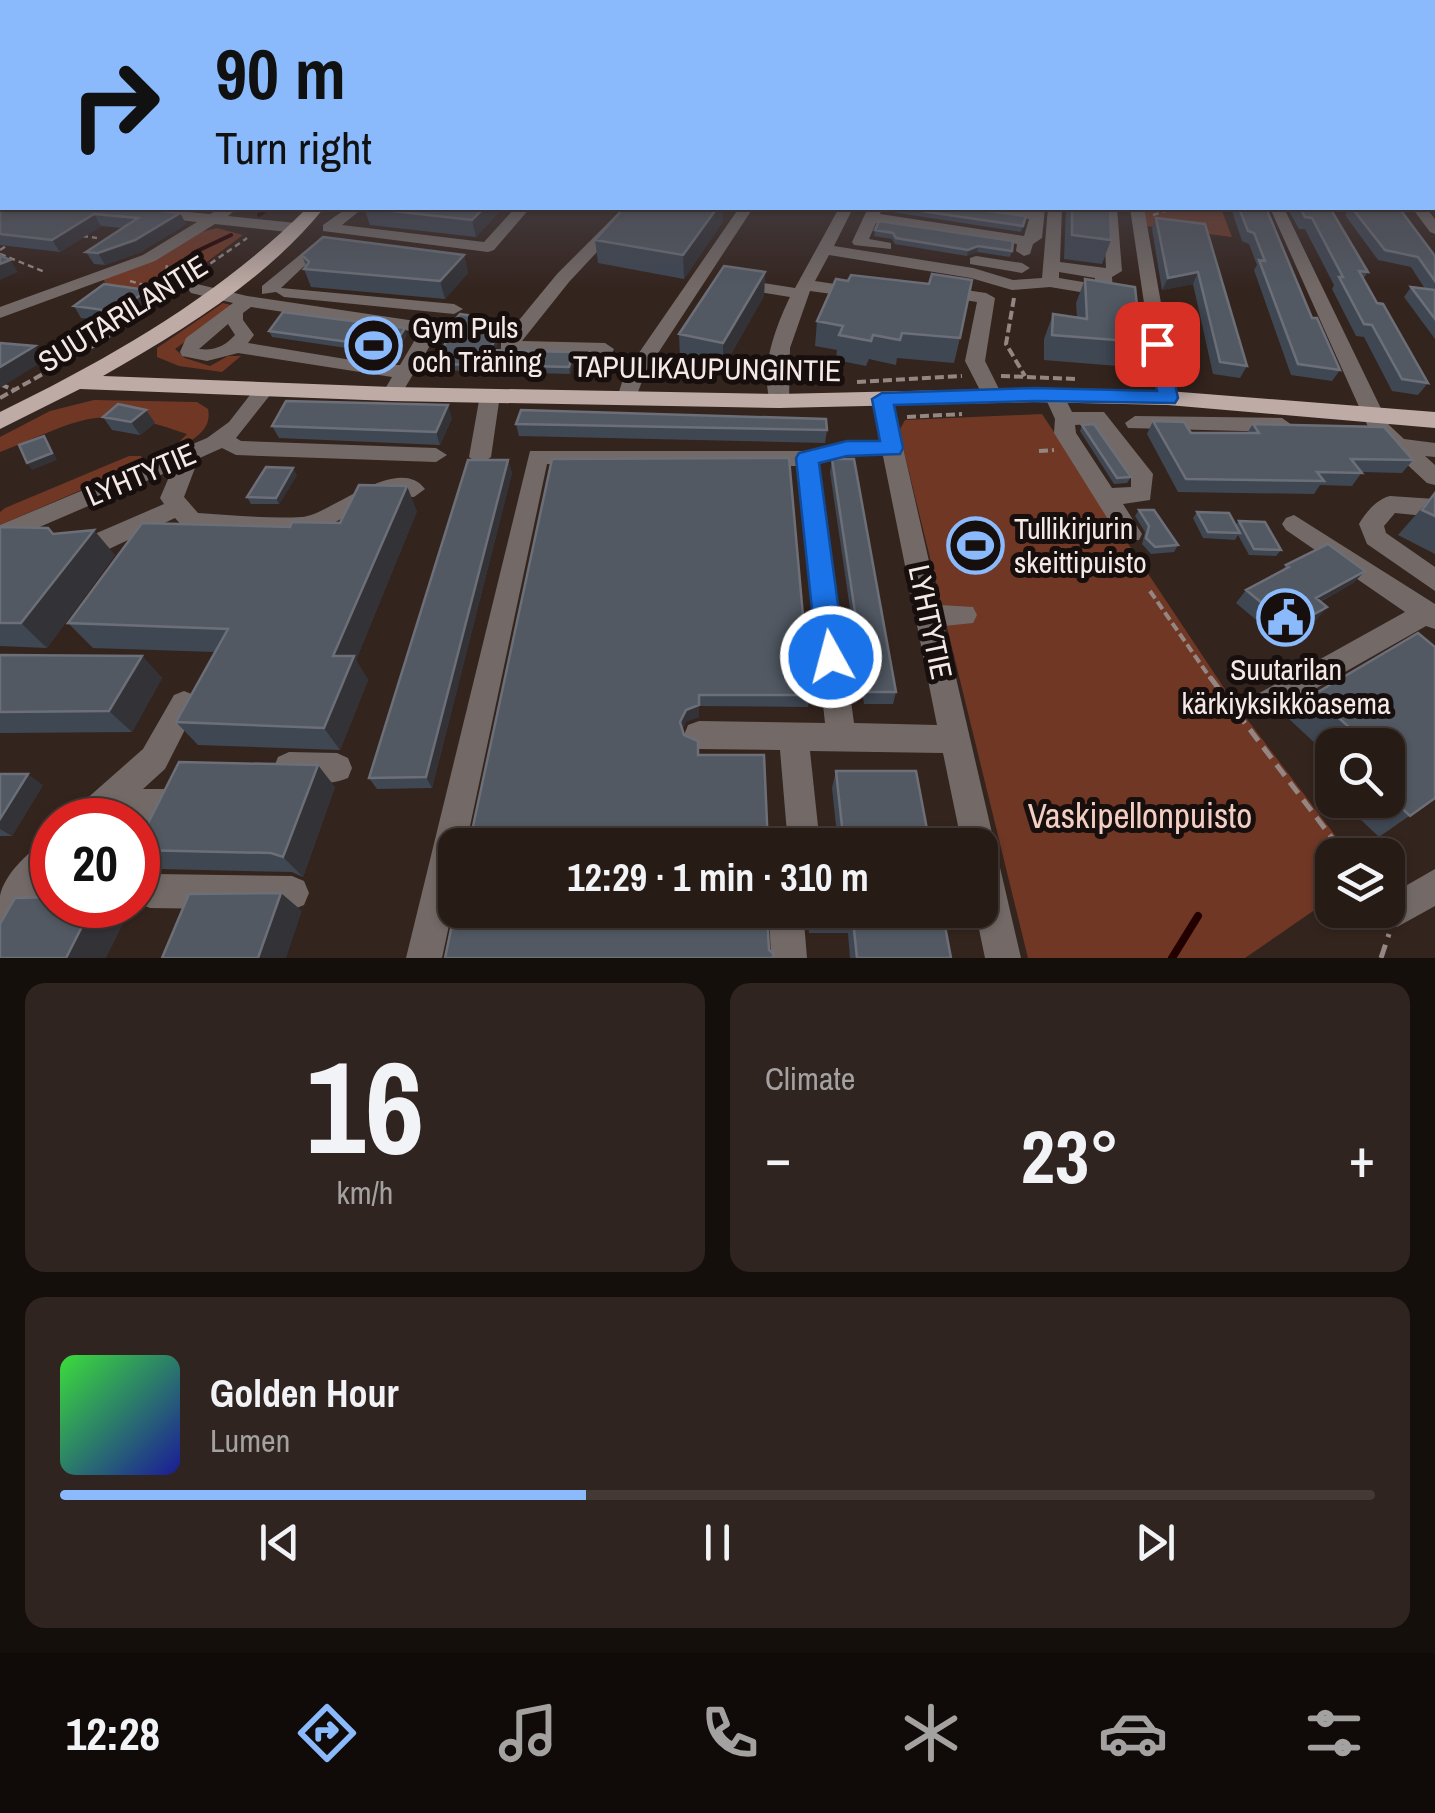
<!DOCTYPE html>
<html lang="en">
<head>
<meta charset="utf-8">
<style>
	body { margin:0; font-family:"Archivo Narrow",sans-serif; background:#2f241f; color:#f1f3f6; height:100vh; display:flex; flex-direction:column; font-size:38px; white-space:nowrap }
	* { box-sizing:border-box; margin:0 }
	p { font-size:32px; color:#a4a1a1 }
	.icon { flex:none; width:55px; height:55px; fill:none; stroke:currentColor; stroke-width:2; stroke-linecap:round; stroke-linejoin:round }
	.map { position:relative; height:958px; overflow:hidden }
	.side { display:flex; flex-direction:column; gap:25px; padding:25px; background:#150f0c; flex:1 }
	.side>* { flex:none }
	.hud { position:absolute; left:0px; top:0px; width:1435px; height:210px; box-shadow:0 2px 8px #0004,0 0 0 2px #433935; background:#8abafc; color:#111; overflow:hidden }
	.buttons { position:absolute; left:1315px; top:728px; display:grid; gap:20px }
	.buttons a { display:grid; place-items:center; width:90px; height:90px; border-radius:20px; background:#271b16; box-shadow:0 2px 8px #0004,0 0 0 2px #433935; font-size:50px }
	.speed { position:absolute; left:30px; top:798px; display:flex; gap:20px; font-size:50px; font-weight:700; text-align:center }
	.speed>* { display:grid; place-content:center; width:130px; height:130px; border-radius:50%; background:#271b16; box-shadow:0 2px 8px #0004,0 0 0 2px #433935; line-height:1 }
	.speed .limit { border:15px solid #d22; background:#fff; color:#111 }
	.pin { position:absolute; display:grid; place-items:center; width:85px; height:85px; color:#fff; margin:-42px; border-radius:20px; box-shadow:0 5px 15px #0006 }
	.me { position:absolute; width:110px; margin:-55px; rotate:353deg; stroke-linejoin:round; filter:drop-shadow(0 0 8px #0008) }
	.turn { display:flex; align-items:center; gap:35px; height:210px; padding:0 50px; font-size:45px }
	.turn .icon { width:130px; height:130px; stroke-width:2.5 }
	.turn b { display:block; font-size:70px; line-height:85px }
	.big { font-size:75px; font-weight:800; line-height:1.1 }
	.side .widget { flex:1; display:flex; flex-direction:column; justify-content:center; gap:15px; min-width:0; padding:0 35px; border-radius:20px; background:#2f241f }
	.side .dial { align-items:center; gap:0 }
	.dial b { font-size:130px; line-height:1 }
	.song { display:flex; align-items:center; gap:30px }
	.cover { width:120px; height:120px; border-radius:15px; background:linear-gradient(135deg,hsl(120 70% 55%),hsl(240 70% 35%)) }
	.played { height:10px; border-radius:5px; background:linear-gradient(90deg,#8abafc 40%,#433935 40%) }
	.keys { display:flex; justify-content:space-around; direction:ltr }
	.heat { display:flex; justify-content:space-between; align-items:center; font-size:55px; direction:ltr }
	.side .tiles { flex:1; display:grid; gap:25px; grid-template-columns:1fr 1fr }
	.widget:last-child { grid-column:span 2 }
	.trip { position:absolute; left:438px; top:828px; width:560px; height:100px; border-radius:20px; background:#271b16; box-shadow:0 2px 8px #0004,0 0 0 2px #433935; font-weight:800; line-height:100px; text-align:center }
	.tab-bar { display:flex; height:160px; justify-content:space-around; align-items:center; background:#100b09; color:#a4a1a1 }
	.tab-bar .icon { width:70px; height:70px }
	.tab-bar .selected { color:#8abafc }
	.tab-bar b { font-size:45px; color:#f1f3f6 }
	.map>svg:first-child { display:block }
	.green { fill:#703725 }
	.lines { fill:none; stroke-linecap:round; stroke-linejoin:round }
	.stream-far1 { stroke:#230000; stroke-width:4 }
	.stream { stroke:#230000; stroke-width:8 }
	.path-far2 { stroke:#948682; stroke-width:2.5; stroke-dasharray:6 4; stroke-linecap:butt }
	.path-far1 { stroke:#948682; stroke-width:4; stroke-dasharray:9 4; stroke-linecap:butt }
	.path { stroke:#948682; stroke-width:5; stroke-dasharray:14 8; stroke-linecap:butt }
	.minor { fill:#736a67; fill-rule:evenodd }
	.major { fill:#beaba5; fill-rule:evenodd }
	.wall { fill:#3f4753 }
	.shaded-wall { fill:#323237 }
	.building { fill:#525963; stroke:#6c6f77; stroke-width:2.5 }
	.route { fill:#1a73e8; stroke:#114b97; stroke-width:2.5 }
	.labels { text-anchor:middle; stroke-width:10; stroke-linejoin:round; paint-order:stroke }
	.street-label { font-size:30px; fill:#f5e9e6; stroke:#170f0d }
	.poi-label { font-size:30px; fill:#f5e9e6; stroke:#170f0d; text-anchor:start }
	.near-park-label { font-size:35px; fill:#f4cec2; stroke:#170f0d }
</style>
</head>
<body>
<div class="map">
<svg width="1435" height="958" viewBox="0 0 1435 958">
	<rect width="100%" height="100%" fill="#34241e"/>
	<!-- green -->
	<path class="green" d="M1142 208H1221L1232 237 1146 226Z
		M217 228 243 235 161 296 110 290 103 279 200 232Z
		M223 303 235 306 175 349 185 358 210 366 228 356H241L222 372 179 366 157 357V348Z
		M94 400 197 402 208 409C212 428 197 437 183 446L176 445 187 434C96 402 84 419 0 452V437L50 411Z
		M1042 414 1228 694 1350 855H1332V898L1245 958H1028L899 431 905 420Z
		M129 456H141L144 463 0 525V512L5 508Z"/>
	<g class="lines">
		<!-- stream-far1 -->
		<path class="stream-far1" d="M259 215 269 208
			M184 275 193 253 231 235"/>
		<!-- stream -->
		<path class="stream" d="M1172 958 1198 916"/>
		<!-- path-far2 -->
		<path class="path-far2" d="M1153 215 1174 208
			M82 236 97 238
			M0 250 9 244
			M0 254 45 272
			M194 275 247 238
			M130 281 161 290
			M163 290 167 265"/>
		<!-- path-far1 -->
		<path class="path-far1" d="M152 287 173 293
			M1014 298 1006 344 1025 376
			M1001 376 1077 379
			M857 382 962 376
			M0 384 14 390
			M0 398 100 342 179 288
			M907 417 962 414
			M1039 451 1054 450
			M1150 591 1211 679"/>
		<!-- path -->
		<path class="path" d="M1210 677 1345 855
			M1381 958 1389 934"/>
		<!-- minor -->
		<path class="minor" d="M0 189H2V198H0Z
			M101 208H146L210 214 221 208H238L228 216 296 223 304 228 296 233 215 224 155 261 0 318V307L143 255 197 222 108 212Z
			M347 208H363L342 225 484 242 515 208H530L494 250 488 252 323 231V225Z
			M623 208H638L569 282 522 341 605 343 614 349 612 353 501 350V342L557 274Z
			M739 208H753L645 373 634 403H620L617 398 625 373Z
			M839 208H853L834 246 973 268 1013 280 1042 278 1048 208H1062L1060 262 1106 268 1103 208H1117L1122 271 1112 277 1113 291 1104 296 1050 287 1012 290 971 278 829 255 815 281 861 288 870 293 861 298 810 291 790 348 789 401 779 407 772 406C758 373 775 328 790 297L733 288 725 283 733 278 795 288ZM1059 272 1095 278V284L1059 278Z
			M868 208H882L880 214 1024 236 1029 219 980 212 973 208H1045L1042 238 1033 244 1030 254 1024 256 1016 251 1017 244 876 223 869 239 891 243V249L854 245 852 242Z
			M1130 208H1144L1178 398 1168 404 1158 398Z
			M1270 208H1284L1389 425 1404 439 1435 443V457L1425 456 1435 465V485L1427 483 1369 429Z
			M1412 208H1426L1435 219V234L1430 232Z
			M312 245 318 247V253L281 288 454 304 463 309 454 314 284 297 276 292 262 294V286Z
			M976 256 1022 263 1030 268 1022 273 970 264V258Z
			M197 284 247 296 422 322 438 332 399 398 392 400 382 394 392 377 238 353 207 361 182 356 180 352 186 338 233 303 191 293 188 289ZM251 307 417 332 419 333 400 365H382L248 343 254 335 243 320V313ZM228 324 235 335C225 346 215 351 199 349Z
			M939 286 986 293 995 298 985 361 1002 395 999 400H985L965 361 977 302 933 295V287Z
			M264 384 274 390 236 438 241 441 436 448 447 455 436 462 236 455 222 448 193 461 195 468 184 497 198 513C232 515 268 519 302 517 330 515 398 453 425 489L414 497 386 496 310 535 192 531 184 528 175 518 94 556H76L73 549 76 542 164 504 160 498 172 470 0 544V525L207 438 229 422 257 386Z
			M490 389 500 395 491 457 480 465 469 457 480 395Z
			M1054 389 1061 390 1072 412H1104L1153 474 1150 500 1123 504 1142 534 1139 540H1121L1054 433 1055 419 1044 395ZM1091 424 1131 475V487L1112 488 1076 433 1075 425Z
			M882 393 892 399 939 605 973 607 977 615 973 623 944 626 1021 958H985L975 910H980V845H962L943 753 810 751 820 845H788L780 750 699 749 688 745 684 735 688 725 699 721 825 723 797 466 547 464 466 845H455V897L442 958H406L530 451H807L847 442 880 441 872 399ZM847 456H883L937 725 854 723 819 464Z
			M1135 416 1282 418 1292 425 1282 432 1128 428 1125 423Z
			M1390 496 1435 499V517L1395 513 1384 526 1386 533 1435 567V591L1367 544 1359 524C1366 512 1377 499 1390 496Z
			M1294 515 1435 604V629L1426 626 1264 718 1254 714 1250 705 1254 696 1405 612 1286 530 1282 524 1286 518Z
			M184 691 194 695 198 704 165 769 143 789H168L179 794 184 805 179 816 168 821 70 820 75 809 143 749 174 695Z
			M289 752 337 753 348 758 352 768 348 778C329 786 297 785 278 777L274 767 278 757Z
			M52 838V905H65L64 908 52 913 28 912 12 938 0 944C0 929 0 910 0 896 4 874 32 847 52 838Z
			M138 865 155 874 292 876 304 881 309 893 304 905 292 910 150 908 138 903Z
			M1435 869V906L1397 927 1385 922 1380 910H1388V896Z
			M769 910H803L807 958H771Z"/>
		<!-- major -->
		<path class="major" d="M307 208H324C266 280 182 331 103 376L392 387 779 394 1034 388 1168 391 1435 412V428L1168 405 1034 402 779 408 392 401 80 389 0 429V412C112 357 219 296 307 208Z"/>
	</g>
	<!-- wall -->
	<path class="wall" d="M0 207 180 213 186 224 141 252 105 265 94 264 86 252 123 228 101 226 60 252 0 245Z
		M181 208H214L209 210Z
		M364 208 501 210 476 237 370 225Z
		M886 208H976L981 210 1026 216 1021 232 885 211Z
		M1066 208H1110L1111 240 1102 264 1064 259Z
		M1231 208H1266L1312 318 1340 370 1332 381 1291 375 1254 270 1257 265 1249 244 1242 241Z
		M1291 208H1330L1368 272 1363 279 1377 303 1428 383 1418 395 1392 391 1364 337 1356 336 1332 289 1334 285 1305 229H1299L1289 211Z
		M1349 208H1410L1406 213 1403 212 1435 256V339L1404 297 1411 287 1425 289 1411 267 1378 260 1345 215Z
		M1156 218 1205 224 1247 366 1240 378 1213 374 1193 284 1162 290 1152 229Z
		M723 221 684 279 598 263 595 240Z
		M875 230 1012 251 1010 257 977 252 967 256 895 244 892 239 874 236Z
		M302 255H464L468 273 445 299 311 287 304 269 306 266Z
		M765 272 764 296 723 368 680 359 679 334Z
		M1085 279 1141 342 1130 367 1044 360V339L1053 314 1077 318 1076 303Z
		M154 301 125 323 81 318 74 306Z
		M817 321 960 338 954 363 897 358 896 365 869 359 866 366 836 360 837 350 815 346Z
		M508 327 494 350 574 352 575 359 570 374 437 370 436 364 448 339 444 332Z
		M269 331 407 335 394 355 272 337Z
		M146 410 155 423 140 435 112 430 103 417Z
		M452 418 440 445 279 438 272 426Z
		M1153 421 1191 433H1247L1253 424 1413 460 1402 473 1362 472 1352 486 1320 485 1314 494 1178 492 1147 434Z
		M516 424 827 430 825 443 519 436Z
		M1082 425 1131 477 1127 483 1114 484 1080 431Z
		M552 459 810 695 808 707 699 706V717L687 721 469 845Z
		M832 459 896 692 893 704H864L830 472Z
		M508 460 512 473 432 788 377 789 369 778Z
		M297 475 279 504H251L247 497Z
		M1435 493V554L1398 535Z
		M1139 510 1178 545 1174 552 1151 554 1142 544 1145 532 1135 516Z
		M417 511 356 660 368 680 340 750 198 745 176 722 215 652 93 648 68 623 290 527 340 523Z
		M1197 512 1236 525 1239 521 1281 550 1276 556 1249 555 1238 535 1235 540 1203 538 1193 518Z
		M0 527 54 534 115 555 47 648 0 646Z
		M1286 565 1365 571 1353 583 1320 602 1327 607 1316 620 1280 640 1236 603 1246 590 1282 571Z
		M1418 633 1435 647V798L1379 837 1340 800H1388V745H1332V759L1289 719 1313 695Z
		M0 655 142 656 162 678 132 732 0 733Z
		M1332 768V792L1319 780Z
		M836 771 930 845H838L832 788Z
		M0 774 43 785 12 836H0Z
		M335 787 303 877 292 872 161 869 138 852V843Z
		M806 910H942L951 958H850L848 933H809Z"/>
	<!-- shaded-wall -->
	<path class="shaded-wall" d="M484 208H501V210L476 237 472 220Z
		M717 208H723V221L684 279 683 255Z
		M180 213 186 224 141 252 105 265 98 253Z
		M94 214 101 226 60 252 52 240Z
		M978 246 977 252 967 256 968 250Z
		M464 255 468 273 445 299 440 281Z
		M10 260 18 272 0 280V264Z
		M765 272 764 296 723 368V343Z
		M1198 272 1193 284 1162 290 1168 278Z
		M147 290 154 301 125 323 118 312Z
		M507 321 508 327 491 356 489 350Z
		M405 328 407 335 394 355 392 348Z
		M35 346 45 360 0 388V367Z
		M574 352 575 359 570 374 569 367Z
		M448 405 452 418 440 445 436 432Z
		M146 410 155 423 140 435 131 422Z
		M44 436 49 442 57 460 32 470 27 463Z
		M508 460 512 473 432 788 426 777Z
		M293 468 297 475 279 504 276 498Z
		M407 486 417 511 356 660 368 680 340 750 324 728 333 656Z
		M94 530 115 555 47 648 21 623Z
		M1365 571 1353 583 1304 610 1316 598Z
		M1327 607 1316 620 1280 640 1291 627Z
		M142 656 162 678 132 732 109 711Z
		M699 695V717L687 721 681 734 680 722 686 710Z
		M318 765 335 787 303 877 283 857Z
		M28 774 43 785 12 836 0 829V819Z
		M281 893 302 911 286 958H258Z
		M93 905H113L128 914 106 958H66Z"/>
	<!-- building -->
	<path class="building" d="M1432 155H1435V194H1432Z
		M2 206V208H132L180 213 135 240 98 253 86 252 138 218 94 214 52 240 0 234V207Z
		M366 208H484L472 220Z
		M624 208H717L683 255 595 240Z
		M901 208H976L981 210 1026 216 1023 226Z
		M1072 208H1110L1111 240 1072 235Z
		M1239 208H1266L1312 318H1317L1340 370 1298 364 1259 260 1265 261 1254 233 1248 231Z
		M1300 208H1330L1368 272 1359 271 1377 303 1383 304 1428 383 1402 379 1372 325 1364 324 1339 277H1343L1312 218 1305 217Z
		M1352 208H1399L1435 256V281L1418 257 1385 250Z
		M1156 218 1205 224 1247 366 1220 362 1198 272 1168 278Z
		M879 221 1013 241 1012 251 978 246 968 250 896 238 893 233 875 230Z
		M323 237 464 255 440 281 304 269 309 262 302 255Z
		M0 255 10 260 0 264Z
		M724 266 765 272 723 343 679 334Z
		M932 274 972 280 960 338 902 333 900 340 873 335 871 341 839 335 843 326 817 321 836 279 848 281 851 275 929 284Z
		M1085 279 1135 287 1141 342 1052 335 1053 314 1087 319Z
		M104 284 147 290 118 312 74 306Z
		M1411 287 1435 290V319Z
		M283 312 405 328 392 348 269 331Z
		M460 314 507 321 489 350 574 352 569 367 436 364 450 333 444 332Z
		M0 343 35 346 0 367Z
		M286 401 448 405 436 432 272 426Z
		M118 404 146 410 131 422 103 417Z
		M521 410 826 419 827 430 516 424Z
		M1153 421 1184 422 1191 433H1259L1253 424 1384 427 1413 460 1351 459 1362 473 1317 472 1324 481 1186 479Z
		M1094 424 1131 477 1117 478 1082 425Z
		M44 436 52 453 27 463 19 445Z
		M789 458 810 695H699V705L686 710 680 722 684 735 698 741V755H764L768 845H469L552 459Z
		M832 459H854L896 692H867Z
		M468 460H508L426 777 369 778Z
		M266 467 293 468 276 498 247 497Z
		M359 485 407 486 333 656H354L324 728 176 722 228 629 68 623 142 523 290 527 292 522 340 523Z
		M1435 493V516L1422 510Z
		M1139 510H1154L1178 545 1155 547 1146 538 1149 526Z
		M1197 512 1229 513 1240 533 1208 532Z
		M1239 521 1265 522 1281 550 1254 549Z
		M0 527 48 528 53 534 94 530 21 623H0Z
		M1328 544 1365 571 1316 598 1327 607 1291 627 1246 590 1289 567 1286 565Z
		M1418 633 1435 647V798L1410 816 1388 795V745H1366L1368 744 1313 695Z
		M0 655 142 656 109 711 0 712Z
		M179 762 318 765 283 857 271 853 138 850V843Z
		M836 771H916L930 845H844Z
		M0 774H28L0 819Z
		M281 893 258 958H162L189 894Z
		M52 897V905H93L66 958H0V924L15 898Z
		M455 910H767L769 950 773 953V958H445Z
		M811 910H942L951 958H857L853 920H812Z"/>
	<!-- sky -->
	<linearGradient id="sky" x2="0" y2="1"><stop stop-color="#1d1410"/><stop offset="0.54" stop-color="#4a454c"/><stop offset="1" stop-color="#4a454c" stop-opacity="0"/></linearGradient>
	<rect width="1435" height="289" fill="url(#sky)"/>
	<!-- route -->
	<path class="route" d="M1157 338 1166 344 1178 398 1175 403 1034 401 894 405 903 448 900 454 847 456 819 463 845 657 841 666 831 669 821 666 817 657 796 458 799 453 847 441H880L872 399 882 393 1034 388 1157 391 1148 344Z"/>
	<!-- icons -->
	<defs>
		<symbol id="stadium-ring" viewBox="-11 -11 22 22"><circle r="9.5" fill="#170f0d" stroke="#8abafc" stroke-width="1.5"/><path d="M0-5a6.5 5 0 1 0 0 10a6.5 5 0 1 0 0-10ZM-3.5-1.8h7v3.6h-7Z" fill="#8abafc"/></symbol>
		<symbol id="civic-ring" viewBox="-11 -11 22 22"><circle r="9.5" fill="#170f0d" stroke="#8abafc" stroke-width="1.5"/><path d="M-.6-6.5H3V-4.5H.6V-3L4-1V1h2V6H-6V1h2V-1L-.6-3ZM-1.2 2.5V6h2.4V2.5Z" fill="#8abafc"/></symbol>
	</defs>
	<g fill-rule="evenodd">
		<use href="#stadium-ring" x="342" y="314" width="63" height="63"/>
		<use href="#stadium-ring" x="944" y="514" width="63" height="63"/>
		<use href="#civic-ring" x="1254" y="586" width="63" height="63"/>
	</g>
	<g class="labels">
		<!-- street labels -->
		<g class="street-label">
			<text transform="translate(123 314) rotate(-32)" y="10">SUUTARILANTIE</text>
			<text transform="translate(707 369) rotate(1)" y="10">TAPULIKAUPUNGINTIE</text>
			<text transform="translate(141 475) rotate(-23)" y="10">LYHTYTIE</text>
			<text transform="translate(930 622) rotate(78)" y="10">LYHTYTIE</text>
		</g>
		<!-- poi labels -->
		<g class="poi-label">
			<text x="412" y="338">Gym Puls<tspan x="412" dy="34">och Träning</tspan></text>
			<text x="1014" y="539">Tullikirjurin<tspan x="1014" dy="34">skeittipuisto</tspan></text>
			<text x="1286" y="680" text-anchor="middle">Suutarilan<tspan x="1286" dy="34">kärkiyksikköasema</tspan></text>
		</g>
		<!-- near-park labels -->
		<g class="near-park-label">
			<text x="1140" y="828">Vaskipellonpuisto</text>
		</g>
	</g>
</svg>
<div class="buttons">
<a><svg class="icon" aria-label="search" viewBox="0 0 24 24"><circle cx="10" cy="10" r="6"/><path d="M15 15l6 6"/></svg></a>
<a><svg class="icon" aria-label="layers" viewBox="0 0 24 24"><path d="M12 4l9 5-9 5-9-5zM3 14l9 5 9-5"/></svg></a>
</div>
<div class="speed"><div class="limit">20</div></div>
<div class="pin" style="left:1157px;top:344px;background:#d93025"><svg class="icon" aria-label="arrive" viewBox="0 0 24 24"><path d="M6 21V4h12l-3 4 3 4H6"/></svg></div>
<svg class="me" style="left:831px;top:657px" viewBox="-20 -20 40 40"><circle r="17" fill="#1a73e8" stroke="#fff" stroke-width="3"/><path d="M0-11L8 9 0 5-8 9z" fill="#fff"/></svg>
<div class="trip">12:29 · 1 min · 310 m</div>
<div class="hud">
<div class="turn"><svg class="icon" aria-label="right" viewBox="0 0 24 24"><path d="M7 20v-9h11M14 6l5 5-5 5"/></svg><div><b>90 m</b>Turn right</div></div>
</div>
</div>
<section class="side">
<div class="tiles">
<div class="widget dial"><b>16</b><p>km/h</p></div>
<div class="widget"><p>Climate</p>
<div class="heat"><a>−</a><b class="big">23°</b><a>+</a></div>
</div>
<div class="widget">
<div class="song"><i class="cover"></i><div><b>Golden Hour</b><p>Lumen</p></div></div>
<div class="played"></div>
<div class="keys"><svg class="icon" aria-label="previous" viewBox="0 0 24 24"><path d="M18 5L8 12l10 7zM5 5v14"/></svg><svg class="icon" aria-label="pause" viewBox="0 0 24 24"><path d="M8 5v14M16 5v14"/></svg><svg class="icon" aria-label="next" viewBox="0 0 24 24"><path d="M6 5l10 7-10 7zM19 5v14"/></svg></div>
</div>
</div>
</section>
<nav class="tab-bar">
<b>12:28</b>
<svg class="icon selected" aria-label="directions" viewBox="0 0 24 24"><path d="M12 3l9 9-9 9-9-9zM9 14v-3h6M13 9l2 2-2 2"/></svg>
<svg class="icon" aria-label="music" viewBox="0 0 24 24"><path d="M9 18V5l10-2v13"/><circle cx="6" cy="18" r="3"/><circle cx="16" cy="16" r="3"/></svg>
<svg class="icon" aria-label="phone" viewBox="0 0 24 24"><path d="M5 4h4l2 5-3 2q2 4 5 5l2-3 5 2v4C11 20 4 13 5 4z"/></svg>
<svg class="icon" aria-label="climate" viewBox="0 0 24 24"><path d="M12 3v18M4 7l16 10M4 17L20 7"/></svg>
<svg class="icon" aria-label="car" viewBox="0 0 24 24"><path d="M5 17H2v-5l4-1 3-4h7l3 4 3 1v5h-3M9 17h6M6 11h13"/><circle cx="7" cy="17" r="2"/><circle cx="17" cy="17" r="2"/></svg>
<svg class="icon" aria-label="filters" viewBox="0 0 24 24"><path d="M4 7h16M4 17h16"/><circle cx="9" cy="7" r="2"/><circle cx="15" cy="17" r="2"/></svg>
</nav>
</body>
</html>
